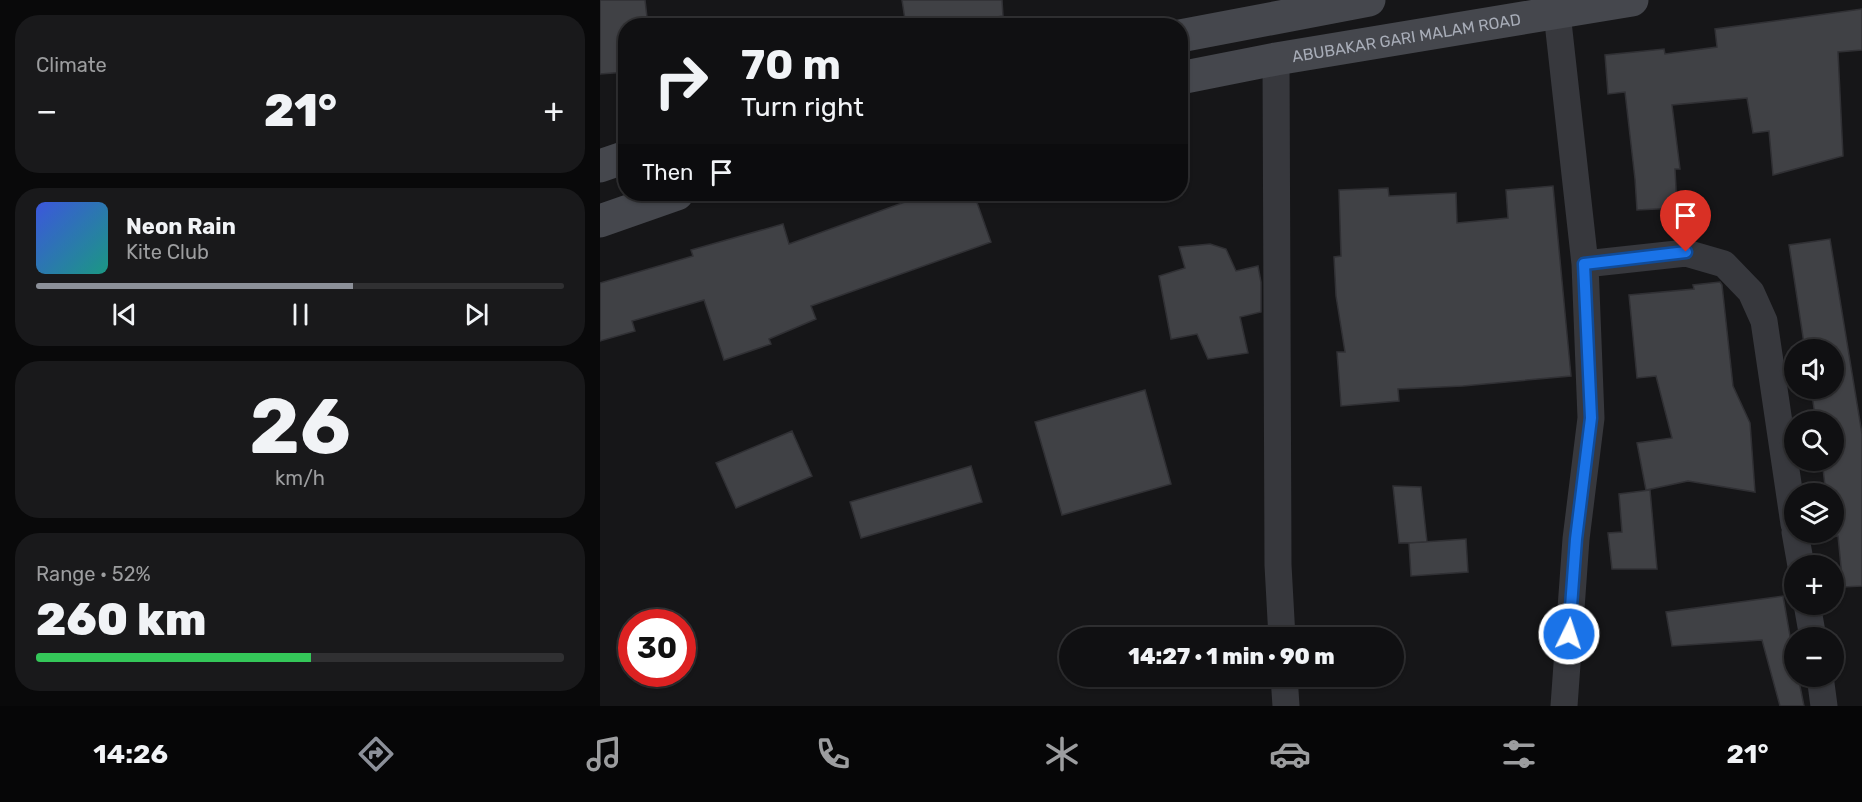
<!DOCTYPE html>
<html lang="en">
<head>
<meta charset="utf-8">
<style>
	body { margin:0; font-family:Rubik,sans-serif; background:#19191b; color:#f1f3f6; height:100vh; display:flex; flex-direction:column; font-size:22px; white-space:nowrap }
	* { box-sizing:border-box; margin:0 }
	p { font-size:20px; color:#9c9d9f }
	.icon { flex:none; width:33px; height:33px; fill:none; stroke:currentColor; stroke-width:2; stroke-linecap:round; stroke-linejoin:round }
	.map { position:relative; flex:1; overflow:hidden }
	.panel { display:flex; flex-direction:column; gap:15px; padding:15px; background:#09090a; width:600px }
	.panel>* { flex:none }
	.hud { position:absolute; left:18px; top:18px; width:570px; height:183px; border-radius:24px; box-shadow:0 2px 4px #0004,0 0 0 2px #303032; background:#101012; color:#f1f3f6; overflow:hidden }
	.buttons { position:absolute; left:1184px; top:339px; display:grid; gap:12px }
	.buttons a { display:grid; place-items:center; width:60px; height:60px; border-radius:50%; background:#101012; box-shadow:0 2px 4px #0004,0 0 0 2px #303032; font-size:30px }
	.speed { position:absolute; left:18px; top:609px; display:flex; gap:12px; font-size:30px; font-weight:700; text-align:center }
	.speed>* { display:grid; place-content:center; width:78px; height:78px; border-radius:50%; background:#101012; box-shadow:0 2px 4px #0004,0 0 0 2px #303032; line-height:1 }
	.speed .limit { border:9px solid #d22; background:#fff; color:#111 }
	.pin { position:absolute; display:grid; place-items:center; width:51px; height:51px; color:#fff; margin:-62px -26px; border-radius:50% 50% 50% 0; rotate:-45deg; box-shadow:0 0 6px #0007 }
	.pin .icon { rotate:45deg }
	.me { position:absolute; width:66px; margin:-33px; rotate:4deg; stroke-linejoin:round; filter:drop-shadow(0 0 4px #0008) }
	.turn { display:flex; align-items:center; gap:21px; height:126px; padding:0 24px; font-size:27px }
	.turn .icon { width:78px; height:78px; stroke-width:2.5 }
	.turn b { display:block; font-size:42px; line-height:51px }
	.then { display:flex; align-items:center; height:57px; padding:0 24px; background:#0003; gap:12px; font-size:22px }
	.big { font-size:45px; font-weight:800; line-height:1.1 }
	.panel .widget { flex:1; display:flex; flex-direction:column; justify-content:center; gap:9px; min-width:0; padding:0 21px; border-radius:24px; background:#19191b }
	.panel .dial { align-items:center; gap:0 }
	.dial b { font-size:78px; line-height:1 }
	.song { display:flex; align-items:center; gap:18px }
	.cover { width:72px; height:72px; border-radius:9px; background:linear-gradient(135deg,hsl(230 70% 55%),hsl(170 70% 35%)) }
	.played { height:6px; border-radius:3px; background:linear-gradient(90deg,#8c9099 60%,#303032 60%) }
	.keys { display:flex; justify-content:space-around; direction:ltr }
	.heat { display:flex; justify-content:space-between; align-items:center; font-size:33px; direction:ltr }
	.charge { height:9px; border-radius:4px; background:linear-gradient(90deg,#34c759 52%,#303032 0) }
	.trip { position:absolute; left:459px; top:627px; width:345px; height:60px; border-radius:30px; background:#101012; box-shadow:0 2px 4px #0004,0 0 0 2px #303032; font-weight:800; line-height:60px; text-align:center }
	.tabs { display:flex; height:96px; justify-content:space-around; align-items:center; background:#060607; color:#9c9d9f }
	.tabs .icon { width:42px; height:42px }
	.tabs .active { color:#8c9099 }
	.tabs b { font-size:27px; color:#f1f3f6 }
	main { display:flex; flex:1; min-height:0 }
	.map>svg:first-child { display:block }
	.building { fill:#404145; stroke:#303034; stroke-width:1.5 }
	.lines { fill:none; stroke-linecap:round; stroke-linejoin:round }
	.street { stroke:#37383d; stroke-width:27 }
	.secondary { stroke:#45474d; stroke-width:33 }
	.route-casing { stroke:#114b97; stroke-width:15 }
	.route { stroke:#1a73e8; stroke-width:10 }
	.labels { text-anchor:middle; stroke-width:4.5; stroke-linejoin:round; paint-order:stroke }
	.street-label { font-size:16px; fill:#a8adb8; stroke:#111113 }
</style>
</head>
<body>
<main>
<section class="panel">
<div class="widget"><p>Climate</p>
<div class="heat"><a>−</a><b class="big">21°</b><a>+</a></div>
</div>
<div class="widget">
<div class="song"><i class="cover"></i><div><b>Neon Rain</b><p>Kite Club</p></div></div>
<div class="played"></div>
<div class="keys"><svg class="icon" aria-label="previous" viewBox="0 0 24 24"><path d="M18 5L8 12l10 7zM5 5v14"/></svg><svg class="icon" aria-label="pause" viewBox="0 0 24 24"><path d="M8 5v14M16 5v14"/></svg><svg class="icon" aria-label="next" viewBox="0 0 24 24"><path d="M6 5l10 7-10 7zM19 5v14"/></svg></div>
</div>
<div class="widget dial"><b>26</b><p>km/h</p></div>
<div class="widget"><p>Range · 52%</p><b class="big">260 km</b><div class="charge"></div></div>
</section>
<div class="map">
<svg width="1262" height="706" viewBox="0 0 1262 706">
	<rect width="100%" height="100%" fill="#161618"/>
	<!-- building -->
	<path class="building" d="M0 0H45L48 26H26V72L0 74Z
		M302 0H402L403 16 338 26H306Z
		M1262 9V50L1238 52 1243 156 1173 175 1169 131 1153 133 1147 98 1072 105 1080 169H1075L1077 208 1037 210 1035 179 1025 92 1008 94 1005 55 1064 49 1065 54 1117 47 1115 29Z
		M953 186 971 376 863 386 798 389 799 401 741 406 737 352H745L736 296 734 257 741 256 739 190 788 188 789 196 856 193 857 223 908 218 906 190Z
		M327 194H374L391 242 211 306 216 319 169 339 171 344 124 360 104 300 32 321 35 331 0 341V283L93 256 91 250 183 224 189 244Z
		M1230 239 1262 434V586L1243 587 1238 536 1232 537V532H1233V494H1226L1222 460H1233V422H1216L1211 388H1233V350H1205L1189 245Z
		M610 244 626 249 636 271 658 266 661 282V312L640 317 648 353 608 359 597 334 571 339 559 276 585 268 579 247Z
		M1120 282 1122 285 1133 386 1150 423 1155 492 1088 481 1046 490 1037 443 1072 438 1056 376 1037 378 1029 295 1094 289 1093 285Z
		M545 390 571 484 462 515 435 422Z
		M192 431 212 476 136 508 116 463Z
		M371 466 382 502 261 538 250 502Z
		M793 486 821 487 827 542 799 543Z
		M1050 490 1057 569H1012L1008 533 1022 532 1019 494Z
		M866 539 868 572 811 576 809 543Z
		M1183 596 1194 659V676H1198L1204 706H1180L1162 640 1072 646 1066 612Z"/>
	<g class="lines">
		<!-- street -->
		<path class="street" d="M957 13 985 264 991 418 976 539 964 706
			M676 59 678 565 682 638
			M985 264 1086 253 1124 264 1151 292 1164 321 1194 524
			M1195 532 1201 566
			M1207 604 1213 638
			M684 676 686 706
			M1220 676 1224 706"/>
		<!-- secondary -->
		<g class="secondary">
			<path d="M580 36 769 0"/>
			<path id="s1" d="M580 78 676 59 1032 0"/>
			<path d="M0 166 26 157"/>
			<path d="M0 221 77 194"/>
		</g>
	</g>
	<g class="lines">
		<defs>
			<path id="route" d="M969 634 976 539 991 418 984 264 1086 252"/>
		</defs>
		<!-- route casing -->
		<use href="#route" class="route-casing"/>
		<!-- route -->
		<use href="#route" class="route"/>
	</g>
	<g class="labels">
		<!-- street labels -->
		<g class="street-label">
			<text dy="6" stroke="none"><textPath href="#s1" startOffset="230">ABUBAKAR GARI MALAM ROAD</textPath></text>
		</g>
	</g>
</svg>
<div class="buttons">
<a><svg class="icon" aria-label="sound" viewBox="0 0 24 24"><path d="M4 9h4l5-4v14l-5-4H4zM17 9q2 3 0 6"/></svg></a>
<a><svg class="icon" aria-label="search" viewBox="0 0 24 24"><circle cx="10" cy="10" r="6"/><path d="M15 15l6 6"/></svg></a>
<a><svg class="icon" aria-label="layers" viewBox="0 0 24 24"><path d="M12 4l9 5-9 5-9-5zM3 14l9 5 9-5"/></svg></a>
<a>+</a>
<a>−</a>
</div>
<div class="speed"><div class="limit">30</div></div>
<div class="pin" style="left:1086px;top:252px;background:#d93025"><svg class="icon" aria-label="arrive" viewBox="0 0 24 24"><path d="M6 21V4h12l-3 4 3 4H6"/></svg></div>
<svg class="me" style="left:969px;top:634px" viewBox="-20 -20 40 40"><circle r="17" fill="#1a73e8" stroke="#fff" stroke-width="3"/><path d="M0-11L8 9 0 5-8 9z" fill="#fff"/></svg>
<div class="trip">14:27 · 1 min · 90 m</div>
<div class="hud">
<div class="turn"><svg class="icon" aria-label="right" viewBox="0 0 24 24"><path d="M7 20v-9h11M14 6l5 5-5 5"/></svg><div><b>70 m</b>Turn right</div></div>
<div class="then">Then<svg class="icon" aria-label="arrive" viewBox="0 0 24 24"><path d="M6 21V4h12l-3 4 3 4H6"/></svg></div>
</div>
</div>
</main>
<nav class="tabs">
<b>14:26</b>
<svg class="icon active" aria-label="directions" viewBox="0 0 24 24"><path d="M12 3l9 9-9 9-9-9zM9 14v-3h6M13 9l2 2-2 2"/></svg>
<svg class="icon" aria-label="music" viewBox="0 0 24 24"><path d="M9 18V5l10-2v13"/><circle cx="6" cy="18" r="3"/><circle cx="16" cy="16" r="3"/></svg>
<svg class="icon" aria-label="phone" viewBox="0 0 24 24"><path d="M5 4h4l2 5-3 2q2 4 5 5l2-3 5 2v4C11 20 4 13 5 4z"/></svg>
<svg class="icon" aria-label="climate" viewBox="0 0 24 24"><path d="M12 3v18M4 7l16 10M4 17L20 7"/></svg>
<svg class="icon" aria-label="car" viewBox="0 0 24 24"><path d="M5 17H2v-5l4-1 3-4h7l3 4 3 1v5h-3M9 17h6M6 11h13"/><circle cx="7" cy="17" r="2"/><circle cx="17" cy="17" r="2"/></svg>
<svg class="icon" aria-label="filters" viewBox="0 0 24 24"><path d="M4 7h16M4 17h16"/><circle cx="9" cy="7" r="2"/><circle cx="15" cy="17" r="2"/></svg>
<b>21°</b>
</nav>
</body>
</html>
